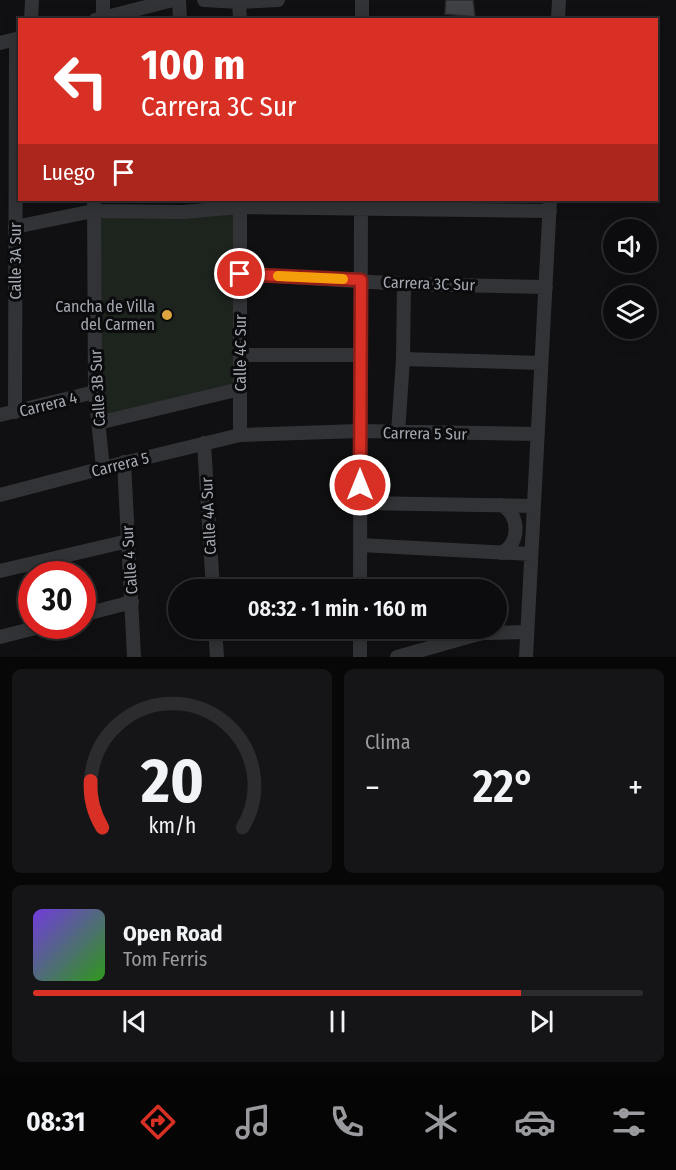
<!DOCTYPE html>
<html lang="es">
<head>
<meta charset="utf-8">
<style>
	body { margin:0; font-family:"Fira Sans Condensed",sans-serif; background:#151517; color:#f1f3f6; height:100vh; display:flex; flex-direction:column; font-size:22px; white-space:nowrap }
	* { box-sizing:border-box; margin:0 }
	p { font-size:20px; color:#9a9b9e }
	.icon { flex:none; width:33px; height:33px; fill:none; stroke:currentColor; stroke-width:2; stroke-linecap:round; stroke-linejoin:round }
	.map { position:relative; height:657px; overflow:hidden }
	.sheet { display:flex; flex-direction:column; gap:12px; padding:12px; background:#070708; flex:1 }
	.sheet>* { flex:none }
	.top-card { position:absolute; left:18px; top:18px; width:640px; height:183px; border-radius:0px; box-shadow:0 3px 15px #0003,0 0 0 2px #2c2c2e; background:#d93025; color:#fff; overflow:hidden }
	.tools { position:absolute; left:603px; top:219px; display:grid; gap:12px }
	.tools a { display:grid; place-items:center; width:54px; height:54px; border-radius:50%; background:#0c0c0e; box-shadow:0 3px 15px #0003,0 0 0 2px #2c2c2e; font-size:30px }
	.speed { position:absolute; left:18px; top:561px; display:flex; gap:12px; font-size:30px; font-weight:700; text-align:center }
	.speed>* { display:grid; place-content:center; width:78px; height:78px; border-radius:50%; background:#0c0c0e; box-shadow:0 3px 15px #0003,0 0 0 2px #2c2c2e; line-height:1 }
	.speed .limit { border:9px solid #d22; background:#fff; color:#111 }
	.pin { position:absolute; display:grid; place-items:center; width:51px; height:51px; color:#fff; margin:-26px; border:3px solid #fff; border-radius:50%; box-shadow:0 2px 6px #0007 }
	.me { position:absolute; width:66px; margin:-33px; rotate:0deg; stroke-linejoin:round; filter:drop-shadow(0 0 4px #0008) }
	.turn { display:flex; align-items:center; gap:21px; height:126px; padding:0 24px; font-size:27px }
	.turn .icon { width:78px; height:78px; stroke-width:2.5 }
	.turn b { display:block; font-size:42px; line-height:51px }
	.then { display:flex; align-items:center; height:57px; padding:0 24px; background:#0003; gap:12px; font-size:22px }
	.big { font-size:45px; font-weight:600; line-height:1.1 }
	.sheet .tile { flex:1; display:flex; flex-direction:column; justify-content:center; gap:9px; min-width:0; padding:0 21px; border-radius:9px; background:#151517 }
	.sheet .dial { align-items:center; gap:0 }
	.dial svg { height:156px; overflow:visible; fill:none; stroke:#2c2c2e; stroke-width:7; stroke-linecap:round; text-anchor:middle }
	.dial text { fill:#f1f3f6; stroke:none }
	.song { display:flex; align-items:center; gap:18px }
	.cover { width:72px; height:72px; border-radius:9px; background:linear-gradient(135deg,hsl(260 70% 55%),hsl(110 70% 35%)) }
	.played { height:6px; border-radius:3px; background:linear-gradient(90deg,#d93025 80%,#2c2c2e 80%) }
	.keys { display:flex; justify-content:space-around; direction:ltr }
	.heat { display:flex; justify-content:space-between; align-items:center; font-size:33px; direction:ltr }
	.sheet .tiles { flex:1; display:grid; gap:12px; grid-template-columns:1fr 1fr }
	.tile:last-child { grid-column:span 2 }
	.trip { position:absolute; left:168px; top:579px; width:339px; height:60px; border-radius:30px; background:#0c0c0e; box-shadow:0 3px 15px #0003,0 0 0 2px #2c2c2e; font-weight:600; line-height:60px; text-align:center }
	.dock { display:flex; height:96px; justify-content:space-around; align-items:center; background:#050506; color:#9a9b9e }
	.dock .icon { width:42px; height:42px }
	.dock .selected { color:#d93025 }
	.dock b { font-size:27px; color:#f1f3f6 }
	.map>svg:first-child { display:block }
	.green { fill:#1d241e }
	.building { fill:#3f4145; stroke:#2b2b2d; stroke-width:1.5 }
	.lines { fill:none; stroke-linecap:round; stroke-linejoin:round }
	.street { stroke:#323336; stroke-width:14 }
	.route-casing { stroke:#8d1f18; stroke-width:15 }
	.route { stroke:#d93025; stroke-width:10 }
	.slow { stroke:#f59e0b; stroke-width:10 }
	.poi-dot { fill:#dca43e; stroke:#0b0b0d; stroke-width:2 }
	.labels { text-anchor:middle; stroke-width:6; stroke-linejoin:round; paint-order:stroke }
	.street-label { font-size:16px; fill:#a3a8b1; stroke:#0b0b0d }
	.poi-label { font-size:16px; fill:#a3a8b1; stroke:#0b0b0d; text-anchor:end }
</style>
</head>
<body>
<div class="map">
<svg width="676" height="657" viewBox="0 0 676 657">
	<rect width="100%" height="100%" fill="#101012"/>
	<!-- green -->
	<path class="green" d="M240 207V389L98 423 93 211Z"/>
	<!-- building -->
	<path class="building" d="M446 0H473L475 17 445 14Z"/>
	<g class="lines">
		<!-- street -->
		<path class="street" d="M103 0V20
			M179 0 180 20
			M204 0 239 2 278 0
			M239 0 240 20
			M31 20 32 0
			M95 20 173 0
			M362 20V0
			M558 20 559 0
			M0 43 20 38
			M94 200 95 392 103 468
			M15 227 93 211 183 212 240 207 550 211
			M240 274 404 284 546 287
			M240 355H360
			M403 359 541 363
			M15 412 16 39
			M0 415 95 392
			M98 423 240 389
			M398 433 403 359 404 284
			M240 435V200
			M204 443 213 590
			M124 462 134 657
			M0 495 103 468 240 435 360 431 537 434
			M360 503 533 506
			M501 505C520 513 521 544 501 553
			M360 545 531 554
			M0 571 128 541
			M267 587 360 586
			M360 590 361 200
			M82 615 132 602
			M215 628 217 657
			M360 628V657
			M443 628 482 633 527 632
			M0 637 43 626
			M397 657 482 633
			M526 657 550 200"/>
	</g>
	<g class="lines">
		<defs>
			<path id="route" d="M240 274 361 280 360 485"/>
		</defs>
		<!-- route casing -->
		<use href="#route" class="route-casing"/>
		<!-- route -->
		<use href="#route" class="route"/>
		<!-- slow -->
		<path class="slow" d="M278 276 343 279"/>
	</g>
	<!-- markers -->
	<circle class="poi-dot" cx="167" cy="315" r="6"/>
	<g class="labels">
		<!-- street labels -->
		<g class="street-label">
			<text transform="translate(15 261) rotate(-90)" y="6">Calle 3A Sur</text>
			<text transform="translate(429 283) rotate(2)" y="6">Carrera 3C Sur</text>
			<text transform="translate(240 353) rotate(-90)" y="6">Calle 4C Sur</text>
			<text transform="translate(97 388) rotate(-93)" y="6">Calle 3B Sur</text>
			<text transform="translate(48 404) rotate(-14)" y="6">Carrera 4</text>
			<text transform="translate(425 433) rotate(1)" y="6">Carrera 5 Sur</text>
			<text transform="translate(120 464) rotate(-14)" y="6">Carrera 5</text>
			<text transform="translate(208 516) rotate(-93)" y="6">Calle 4A Sur</text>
			<text transform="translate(129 560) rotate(-94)" y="6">Calle 4 Sur</text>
		</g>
		<!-- poi labels -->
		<g class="poi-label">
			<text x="155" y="312">Cancha de Villa<tspan x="155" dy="18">del Carmen</tspan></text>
		</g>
	</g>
</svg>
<div class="tools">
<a><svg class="icon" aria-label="sound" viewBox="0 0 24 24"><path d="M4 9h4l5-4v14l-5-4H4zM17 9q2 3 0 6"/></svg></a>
<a><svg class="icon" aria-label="layers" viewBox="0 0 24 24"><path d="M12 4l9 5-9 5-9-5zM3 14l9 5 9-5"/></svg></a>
</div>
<div class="speed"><div class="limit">30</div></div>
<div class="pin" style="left:240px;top:274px;background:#d93025"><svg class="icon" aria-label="arrive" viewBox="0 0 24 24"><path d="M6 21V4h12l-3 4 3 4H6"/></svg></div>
<svg class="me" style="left:360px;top:485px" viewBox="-20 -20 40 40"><circle r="17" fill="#d93025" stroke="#fff" stroke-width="3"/><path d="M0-11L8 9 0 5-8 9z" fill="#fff"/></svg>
<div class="trip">08:32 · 1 min · 160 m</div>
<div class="top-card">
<div class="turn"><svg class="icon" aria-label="left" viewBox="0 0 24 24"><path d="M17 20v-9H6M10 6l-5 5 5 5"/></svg><div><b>100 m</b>Carrera 3C Sur</div></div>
<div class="then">Luego<svg class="icon" aria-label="arrive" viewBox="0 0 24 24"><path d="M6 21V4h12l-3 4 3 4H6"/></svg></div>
</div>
</div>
<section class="sheet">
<div class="tiles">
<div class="tile dial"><svg viewBox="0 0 100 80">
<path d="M14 69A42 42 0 1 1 86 69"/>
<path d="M14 69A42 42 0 0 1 8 45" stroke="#d93025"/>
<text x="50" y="56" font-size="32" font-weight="700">20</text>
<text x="50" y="72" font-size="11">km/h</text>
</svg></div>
<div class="tile"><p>Clima</p>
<div class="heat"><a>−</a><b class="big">22°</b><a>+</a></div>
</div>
<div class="tile">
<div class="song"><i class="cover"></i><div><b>Open Road</b><p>Tom Ferris</p></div></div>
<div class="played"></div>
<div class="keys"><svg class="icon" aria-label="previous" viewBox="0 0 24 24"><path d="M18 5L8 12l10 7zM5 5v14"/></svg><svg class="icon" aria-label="pause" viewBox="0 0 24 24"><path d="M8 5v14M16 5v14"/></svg><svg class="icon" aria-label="next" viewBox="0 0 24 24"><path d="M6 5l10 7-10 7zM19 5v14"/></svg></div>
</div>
</div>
</section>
<nav class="dock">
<b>08:31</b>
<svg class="icon selected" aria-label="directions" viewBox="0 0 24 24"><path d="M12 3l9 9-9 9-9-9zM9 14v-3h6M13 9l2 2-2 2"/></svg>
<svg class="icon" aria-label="music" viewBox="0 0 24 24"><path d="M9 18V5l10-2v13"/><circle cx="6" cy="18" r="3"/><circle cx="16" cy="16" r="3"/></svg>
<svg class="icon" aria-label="phone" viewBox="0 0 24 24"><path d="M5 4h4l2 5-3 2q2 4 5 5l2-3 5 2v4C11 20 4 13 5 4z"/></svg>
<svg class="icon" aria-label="climate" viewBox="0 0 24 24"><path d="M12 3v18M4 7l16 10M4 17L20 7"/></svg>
<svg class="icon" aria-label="car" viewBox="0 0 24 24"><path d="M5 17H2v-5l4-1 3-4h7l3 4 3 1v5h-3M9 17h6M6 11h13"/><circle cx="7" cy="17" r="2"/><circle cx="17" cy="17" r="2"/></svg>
<svg class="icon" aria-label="filters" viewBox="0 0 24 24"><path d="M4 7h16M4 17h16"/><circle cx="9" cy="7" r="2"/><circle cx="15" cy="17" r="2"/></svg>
</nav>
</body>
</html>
